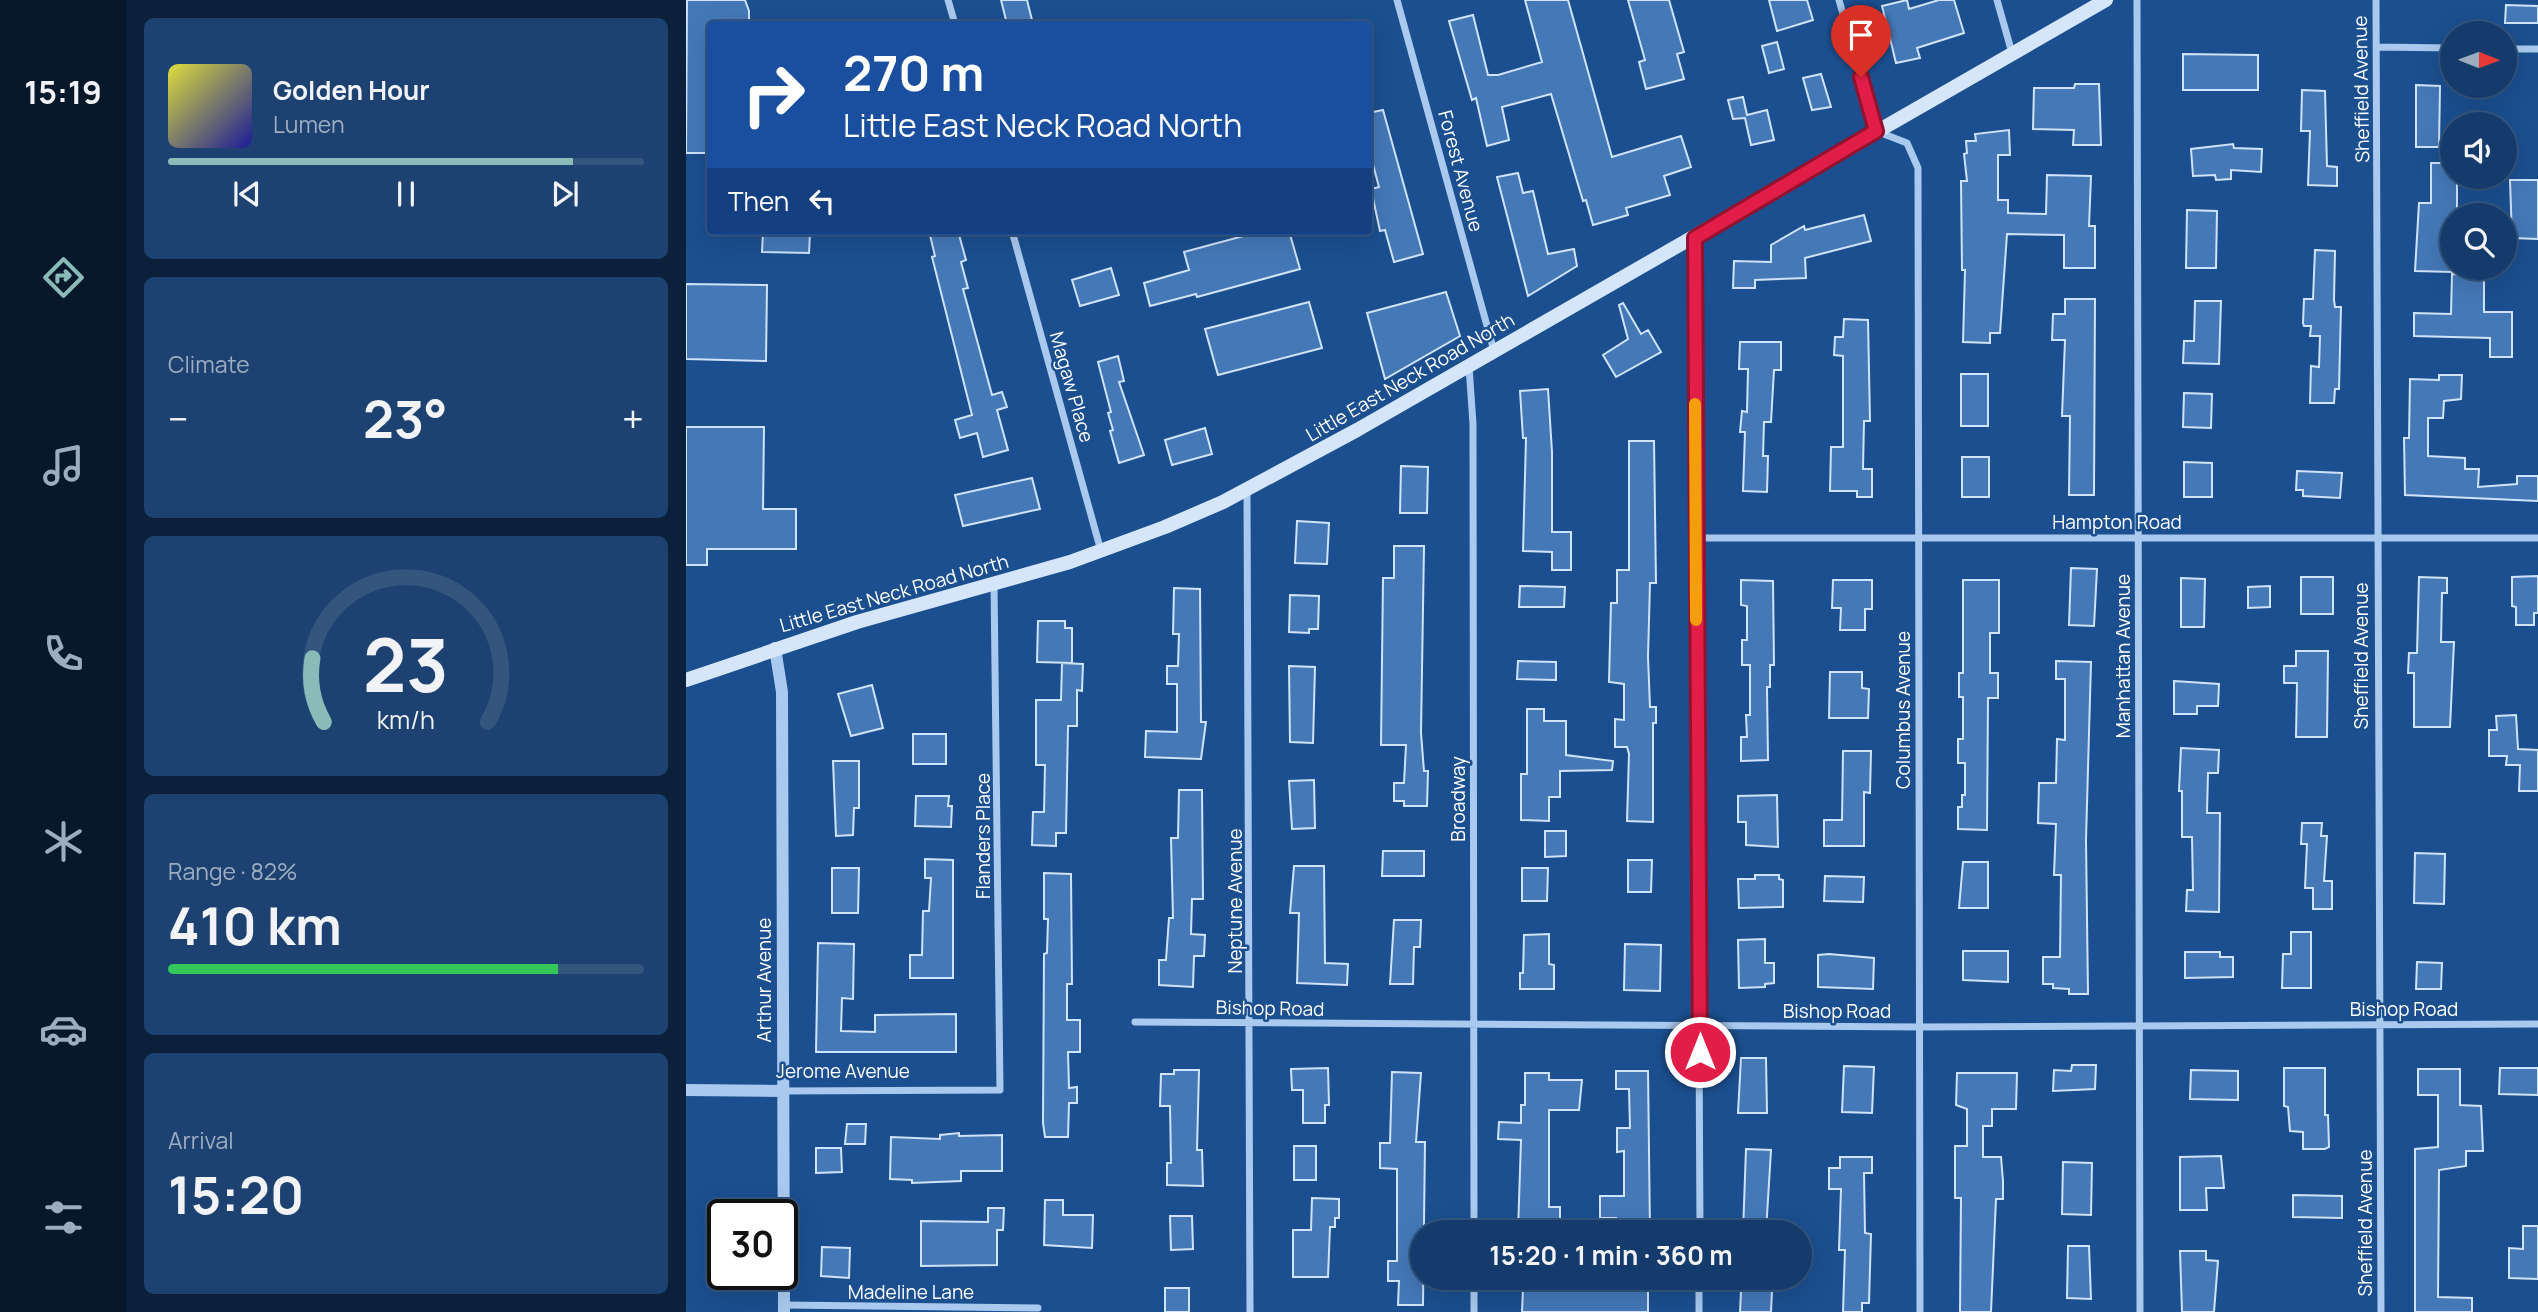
<!DOCTYPE html>
<html lang="en">
<head>
<meta charset="utf-8">
<style>
	body { margin:0; font-family:Manrope,sans-serif; background:#1d4271; color:#f1f3f6; height:100vh; display:flex; flex-direction:column; font-size:26px; white-space:nowrap }
	* { box-sizing:border-box; margin:0 }
	p { font-size:23px; color:#9dadc1 }
	.icon { flex:none; width:38px; height:38px; fill:none; stroke:currentColor; stroke-width:2; stroke-linecap:round; stroke-linejoin:round }
	.map { position:relative; flex:1; overflow:hidden }
	.drawer { display:flex; flex-direction:column; gap:18px; padding:18px; background:#0b203b; width:560px }
	.drawer>* { flex:none }
	.guide { position:absolute; left:21px; top:21px; width:665px; height:214px; border-radius:7px; box-shadow:0 7px 28px #0002,0 0 0 2px #33557e; background:#1a4fa0; color:#fff; overflow:hidden }
	.needle { width:46px; rotate:91deg }
	.buttons { position:absolute; left:1754px; top:21px; display:grid; gap:14px }
	.buttons a { display:grid; place-items:center; width:77px; height:77px; border-radius:50%; background:#143b6b; box-shadow:0 7px 28px #0002,0 0 0 2px #33557e; font-size:35px }
	.speed { position:absolute; left:21px; top:1199px; display:flex; gap:14px; font-size:35px; font-weight:700; text-align:center }
	.speed>* { display:grid; place-content:center; width:91px; height:91px; border-radius:50%; background:#143b6b; box-shadow:0 7px 28px #0002,0 0 0 2px #33557e; line-height:1 }
	.speed .limit { border:4px solid #111; border-radius:10px; background:#fff; color:#111 }
	.pin { position:absolute; display:grid; place-items:center; width:60px; height:60px; color:#fff; margin:-72px -30px; border-radius:50% 50% 50% 0; rotate:-45deg; box-shadow:0 0 7px #0007 }
	.pin .icon { rotate:45deg }
	.me { position:absolute; width:77px; margin:-38px; rotate:0deg; stroke-linejoin:round; filter:drop-shadow(0 0 5px #0008) }
	.turn { display:flex; align-items:center; gap:24px; height:147px; padding:0 21px; font-size:32px }
	.turn .icon { width:91px; height:91px; stroke-width:2.5 }
	.turn b { display:block; font-size:49px; line-height:60px }
	.then { display:flex; align-items:center; height:66px; padding:0 21px; background:#0003; gap:14px; font-size:26px }
	.big { font-size:52px; font-weight:700; line-height:1.1 }
	.drawer .tile { flex:1; display:flex; flex-direction:column; justify-content:center; gap:10px; min-width:0; padding:0 24px; border-radius:10px; background:#1d4271 }
	.drawer .dial { align-items:center; gap:0 }
	.dial svg { height:182px; overflow:visible; fill:none; stroke:#33557e; stroke-width:7; stroke-linecap:round; text-anchor:middle }
	.dial text { fill:#f1f3f6; stroke:none }
	.song { display:flex; align-items:center; gap:21px }
	.cover { width:84px; height:84px; border-radius:10px; background:linear-gradient(135deg,hsl(60 70% 55%),hsl(240 70% 35%)) }
	.played { height:7px; border-radius:4px; background:linear-gradient(90deg,#8bbbb9 85%,#33557e 85%) }
	.keys { display:flex; justify-content:space-around; direction:ltr }
	.heat { display:flex; justify-content:space-between; align-items:center; font-size:38px; direction:ltr }
	.charge { height:10px; border-radius:5px; background:linear-gradient(90deg,#34c759 82%,#33557e 0) }
	.trip { position:absolute; left:724px; top:1220px; width:402px; height:70px; border-radius:35px; background:#143b6b; box-shadow:0 7px 28px #0002,0 0 0 2px #33557e; font-weight:700; line-height:70px; text-align:center }
	main { display:flex; flex:1; min-height:0 }
	.dock { display:flex; flex-direction:column; width:126px; justify-content:space-around; align-items:center; background:#08182b; color:#9dadc1 }
	.dock .icon { width:49px; height:49px }
	.dock .on { color:#8bbbb9 }
	.dock b { font-size:32px; color:#f1f3f6 }
	.map>svg:first-child { display:block }
	.building { fill:#4478b7; stroke:#cfe3fa; stroke-width:2 }
	.lines { fill:none; stroke-linecap:round; stroke-linejoin:round }
	.minor { stroke:#a9c9ee; stroke-width:7 }
	.tertiary { stroke:#a9c9ee; stroke-width:12 }
	.secondary { stroke:#d6e6fa; stroke-width:14 }
	.route-casing { stroke:#92132f; stroke-width:18 }
	.route { stroke:#e11d48; stroke-width:12 }
	.slow { stroke:#f59e0b; stroke-width:12 }
	.labels { text-anchor:middle; stroke-width:5; stroke-linejoin:round; paint-order:stroke }
	.street-label { font-size:19px; fill:#fff; stroke:#1b4f8f }
</style>
</head>
<body>
<main>
<nav class="dock">
<b>15:19</b>
<svg class="icon on" aria-label="directions" viewBox="0 0 24 24"><path d="M12 3l9 9-9 9-9-9zM9 14v-3h6M13 9l2 2-2 2"/></svg>
<svg class="icon" aria-label="music" viewBox="0 0 24 24"><path d="M9 18V5l10-2v13"/><circle cx="6" cy="18" r="3"/><circle cx="16" cy="16" r="3"/></svg>
<svg class="icon" aria-label="phone" viewBox="0 0 24 24"><path d="M5 4h4l2 5-3 2q2 4 5 5l2-3 5 2v4C11 20 4 13 5 4z"/></svg>
<svg class="icon" aria-label="climate" viewBox="0 0 24 24"><path d="M12 3v18M4 7l16 10M4 17L20 7"/></svg>
<svg class="icon" aria-label="car" viewBox="0 0 24 24"><path d="M5 17H2v-5l4-1 3-4h7l3 4 3 1v5h-3M9 17h6M6 11h13"/><circle cx="7" cy="17" r="2"/><circle cx="17" cy="17" r="2"/></svg>
<svg class="icon" aria-label="filters" viewBox="0 0 24 24"><path d="M4 7h16M4 17h16"/><circle cx="9" cy="7" r="2"/><circle cx="15" cy="17" r="2"/></svg>
</nav>
<section class="drawer">
<div class="tile">
<div class="song"><i class="cover"></i><div><b>Golden Hour</b><p>Lumen</p></div></div>
<div class="played"></div>
<div class="keys"><svg class="icon" aria-label="previous" viewBox="0 0 24 24"><path d="M18 5L8 12l10 7zM5 5v14"/></svg><svg class="icon" aria-label="pause" viewBox="0 0 24 24"><path d="M8 5v14M16 5v14"/></svg><svg class="icon" aria-label="next" viewBox="0 0 24 24"><path d="M6 5l10 7-10 7zM19 5v14"/></svg></div>
</div>
<div class="tile"><p>Climate</p>
<div class="heat"><a>−</a><b class="big">23°</b><a>+</a></div>
</div>
<div class="tile dial"><svg viewBox="0 0 100 80">
<path d="M14 69A42 42 0 1 1 86 69"/>
<path d="M14 69A42 42 0 0 1 9 41" stroke="#8bbbb9"/>
<text x="50" y="56" font-size="32" font-weight="700">23</text>
<text x="50" y="72" font-size="11">km/h</text>
</svg></div>
<div class="tile"><p>Range · 82%</p><b class="big">410 km</b><div class="charge"></div></div>
<div class="tile"><p>Arrival</p><b class="big">15:20</b></div>
</section>
<div class="map">
<svg width="1852" height="1312" viewBox="0 0 1852 1312">
	<rect width="100%" height="100%" fill="#1b4f8f"/>
	<!-- building -->
	<path class="building" d="M1 0H59L63 11V24H24V153H0Z
		M315 0H341L347 24H321Z
		M839 0H882L926 157 995 136 1005 167 978 176 984 195 940 208 942 215 907 225 900 200 897 201 865 94 816 107 823 140 801 146 790 98 786 100 763 21 787 15 802 75H812L856 62Z
		M942 0H983L998 52 991 54 998 79 960 89 953 62 959 60Z
		M1083 0H1121L1127 20 1091 31Z
		M1221 0 1223 9 1253 0H1268L1278 33 1231 48 1234 58 1210 63 1196 6Z
		M1820 5 1852 6V23H1819Z
		M1091 42 1098 69 1083 73 1076 46Z
		M1497 54 1572 55V90H1497Z
		M1135 74 1145 107 1126 110 1117 78Z
		M1389 84H1413L1415 145H1387L1388 130 1347 129 1348 88H1388Z
		M1730 85 1754 86 1753 147H1730Z
		M1616 90 1639 91 1641 166 1651 167V186L1622 185 1624 131H1615Z
		M1057 97 1061 115 1081 110 1088 140 1065 145 1059 118 1047 119 1042 100Z
		M697 110 737 254 708 262 699 230 694 231 685 189 693 187 682 146V113Z
		M1323 130 1324 155H1312V200H1322V213L1360 214 1361 175 1405 176 1403 226H1409V268H1378V235L1321 234 1314 333H1304V343L1277 342 1279 270H1276L1275 181H1281L1278 154 1281 153 1280 141H1290L1289 134Z
		M1547 144 1548 148 1576 149 1575 172 1545 170V179L1530 180 1529 175 1507 176 1505 149Z
		M1745 163H1766V177H1771V215H1766V272L1729 271 1733 203H1745Z
		M832 173 837 193 847 191 862 254 888 249 891 266 842 296 811 177Z
		M1824 180H1852V239L1826 238Z
		M1501 210 1531 211 1530 268H1500Z
		M1178 215 1185 241 1119 258 1120 278 1069 280V288H1047L1048 261 1085 262V245L1118 226 1119 230Z
		M243 231H272L280 260 275 262 282 288 277 289 306 395 316 392 321 407 311 410 322 450 297 457 291 433 274 438 269 420 286 415 246 257 249 256Z
		M576 231H603L614 269 511 297 510 294 464 306 458 283 503 270 498 252Z
		M77 232 124 233 123 253 76 252Z
		M1629 250 1649 251 1648 300 1649 307H1655L1653 389H1649L1648 403H1624L1625 366 1633 367 1634 336H1624L1625 326H1618L1617 323 1618 299H1627Z
		M425 268 433 295 394 306 386 280Z
		M1766 274 1798 276V312H1826V357H1804V338L1728 336V313L1765 314Z
		M0 284 81 285 80 361 0 359Z
		M760 292 774 336 699 379 681 313Z
		M1379 299H1409L1408 495H1383L1384 416H1376L1379 340H1366L1367 314H1379Z
		M1509 301H1535L1533 364 1497 363 1498 341H1508Z
		M623 302 636 348 532 375 519 329Z
		M937 303 955 334 962 330 975 352 930 377 917 355 942 339 933 305Z
		M1158 319 1182 320 1184 421H1178L1177 469H1186V497H1171V491H1144L1145 447H1157V356L1148 355 1149 337H1157Z
		M1054 342H1095V370H1088L1085 422H1078L1077 456H1082L1081 492 1057 491 1059 432H1054L1056 411 1061 412 1062 369H1053Z
		M432 356 438 381 433 382 458 455 433 463 424 431 427 430 422 413 425 412 412 362Z
		M1275 374H1302V426H1275Z
		M1753 375H1776L1775 399 1758 401 1757 418H1742V456L1779 458V469H1793L1792 487 1831 484V476H1852V501L1719 495 1718 438H1723L1724 379 1753 380Z
		M862 389 866 452V532H885V570H866V552L837 551 840 438H837L834 391Z
		M1498 393 1526 394 1525 428 1497 427Z
		M0 427H78L77 509H110V549H21V565H0Z
		M519 428 526 454 486 465 479 440Z
		M943 441H968L970 583H964L962 657 964 707H970V723H967V822L941 821 943 754 941 747H929V719L938 720V684L923 682 925 603H931V570H943Z
		M1276 457H1303V497H1276Z
		M1498 462 1526 463V497H1498Z
		M715 466 742 467 741 513H714Z
		M1611 471 1656 473 1654 498 1617 496V490H1610Z
		M346 478 354 509 277 526 269 495Z
		M611 521 643 523 641 564 609 563Z
		M708 546H738L735 733 738 771H742L741 806H718V801H708V783H718L720 745H695L697 578H708Z
		M1385 568 1411 569 1408 626 1383 625Z
		M1852 576V613H1848V625H1830V607L1826 606V577Z
		M1615 577H1647V614H1615Z
		M1733 577 1761 578V593H1756L1755 642H1768L1764 727H1728V673H1722L1723 653H1731Z
		M1495 578 1519 579 1518 627H1495Z
		M1055 580 1087 581 1088 665H1084V687H1081L1082 760 1055 761V737H1061L1060 715H1064V665H1056V640H1061V606L1055 605Z
		M1147 580H1186V609H1179V630H1154L1155 608H1146Z
		M1277 580H1313V633H1304V673H1312V698H1302L1301 830 1272 829V807H1276V795H1279V763H1272V739H1277V697H1273V673H1277Z
		M834 586 879 587 878 607H833Z
		M1584 586V607L1562 608V587Z
		M488 588 514 589 515 722H520L515 759 459 757 460 731 491 732V684H481V666H492L493 634H487Z
		M604 595 633 596 632 629H623V633L603 632Z
		M352 621H379V628H386V663L351 662Z
		M1610 651H1642L1641 737H1610L1611 683H1598V666H1610Z
		M832 661 870 662V680L831 679Z
		M1370 661 1405 662 1400 840 1402 994H1383V989L1367 988V984H1357V957H1374L1375 875H1368L1370 824 1352 823 1353 783H1370L1371 739 1379 740V679H1370Z
		M376 663 397 664 396 691 391 690V726H382L380 833H370V846L346 845 347 812H358L359 765H350V700H375Z
		M603 666 629 667 627 743 604 742Z
		M1144 672H1176V688L1183 689 1182 718H1143Z
		M1488 681 1533 684 1532 706H1511V714H1488Z
		M186 685 197 728 165 736 152 694Z
		M841 709H858V721H880V755L927 761 926 770 874 771V797H863V821L835 820V774H841Z
		M1830 715 1832 749 1852 750V791H1833L1834 765H1820L1821 756H1803V730H1811L1810 716Z
		M227 734H260V764H227Z
		M1495 748 1533 750 1532 773H1522L1521 813H1534L1533 912 1500 911 1501 890H1507L1506 837H1496V791H1493Z
		M1157 751H1185L1184 793 1178 792V846H1138V820H1156Z
		M147 761H173V808H168L167 835 150 836Z
		M628 780 629 828 606 829 603 781Z
		M493 790H516L517 899H506L505 934 519 935 518 956H508L507 987 473 985V960H480L483 918H487L485 838H492Z
		M1091 795 1092 847 1060 845V822H1052V796Z
		M230 796H263L262 806H266L265 827 229 826Z
		M1616 823H1636L1635 836H1641L1638 881H1646V909H1627V888H1619L1621 844H1615Z
		M859 831H880V856L859 857Z
		M697 851H738V876H696Z
		M1729 853 1759 854 1758 904 1728 903Z
		M239 859 267 860V978H224V955H236L237 911H243L245 878H239Z
		M942 860H966L965 892H942Z
		M1277 862H1302V908H1273Z
		M608 866H638L639 963 662 964 661 985 611 983 613 913H604Z
		M146 868H173L172 913H146Z
		M836 868H862L861 901H836Z
		M358 873 385 874 386 984H381V1020H394V1052H382L383 1088 391 1087V1103H383L382 1137H359L357 1123 358 954 361 953 362 919H358Z
		M1069 875H1093V879L1097 880V907L1053 908 1052 879H1069Z
		M1139 876 1178 877 1177 902 1138 901Z
		M708 920H735L734 947H728L727 984H704Z
		M1605 932H1625V988H1596L1597 954H1605Z
		M863 934V964L868 965V989H834V973H837L838 935Z
		M1079 939V963H1088V983L1079 984V987L1053 988 1052 940Z
		M132 943 168 944 167 999 156 998 155 1031 189 1032V1015L270 1014V1052H130Z
		M939 944 975 945 974 991 938 990Z
		M1277 951H1322V982L1277 980Z
		M1499 952H1534V957H1547V977L1499 978Z
		M1143 954 1188 958 1187 989 1132 987V955Z
		M1731 962 1756 963 1755 989H1730Z
		M1055 1058H1080L1081 1113H1052Z
		M1386 1065H1410L1409 1089 1367 1091 1368 1070 1385 1071Z
		M1158 1066 1188 1067 1186 1113 1156 1112Z
		M642 1068 643 1105H639V1123H617V1090H606L605 1069Z
		M1598 1068H1639V1115H1642L1643 1147 1639 1149H1617V1132L1604 1131 1602 1107 1598 1106Z
		M1814 1068H1852V1095L1813 1094Z
		M1732 1069H1774V1105L1795 1106 1797 1151H1780V1166L1753 1170 1752 1297 1786 1298V1312H1729V1149L1752 1147V1095H1732Z
		M488 1070H513L511 1150H516L517 1186 481 1185V1163H485L484 1106H474L475 1074H488Z
		M1505 1070 1552 1071V1100L1504 1099Z
		M930 1071H962L964 1232H930V1218H914V1196H938V1151L931 1152V1128H944L943 1089H930Z
		M706 1072 735 1073 730 1142H739L737 1305H712L713 1281H702V1261H711V1169L694 1168V1143H704Z
		M839 1073H863V1080H896L893 1110H863V1207H874V1224H861V1232H832L835 1140 812 1139 813 1122 835 1123V1105H839Z
		M1271 1073H1331L1330 1109H1306V1126H1297V1157H1315L1317 1181V1199H1310L1305 1312H1274L1275 1198H1269V1146H1281V1109L1270 1105Z
		M161 1124H180L179 1144H159Z
		M273 1133V1136L316 1135V1171H275V1181L226 1183V1180L204 1179 205 1137 254 1139V1135Z
		M608 1146H630V1180H608Z
		M130 1148H155L156 1172 130 1173Z
		M1060 1149 1085 1150 1080 1232H1057Z
		M1535 1156 1538 1188H1520L1521 1210H1494V1157Z
		M1154 1157H1186V1173H1178L1179 1233 1185 1234 1183 1303H1176V1312H1157L1159 1250H1153L1155 1189H1143V1168H1154Z
		M1377 1162 1406 1163 1405 1215 1376 1214Z
		M1607 1195 1656 1196V1218L1607 1217Z
		M626 1198 653 1199V1218H649V1227H644L642 1277H607V1230H625Z
		M359 1200H377V1215H407L406 1248 358 1245Z
		M302 1208H318L317 1230H311V1265L235 1266V1221L302 1222Z
		M484 1216H506L507 1249 485 1250Z
		M1837 1226H1852V1279L1823 1278V1248L1837 1249Z
		M1382 1246H1403L1405 1299 1381 1298Z
		M136 1247 164 1248 163 1278 135 1276Z
		M1494 1251H1520V1260L1532 1261 1528 1312H1496Z
		M842 1278 865 1279V1289L879 1291 962 1287V1312H836L837 1288H842Z
		M479 1288H503V1312H479Z
		M1055 1291H1086L1085 1312H1054Z"/>
	<g class="lines">
		<!-- minor -->
		<path class="minor" d="M262 0 269 24
			M711 0 808 351
			M1153 0 1190 131 1221 143 1232 168 1234 1312
			M1311 0 1326 53
			M1451 0 1454 1312
			M1690 0 1695 1312
			M1691 47 1766 48
			M1818 49H1852
			M326 231 415 551
			M1009 238 1014 1232
			M783 366 787 424 788 1232
			M561 491 564 1312
			M1009 538H1852
			M449 1022 1234 1027 1852 1024
			M97 1091 314 1090 308 583
			M788 1278V1312
			M98 1305 352 1308
			M1013 1312V1278"/>
		<!-- tertiary -->
		<path class="tertiary" d="M89 648 96 692 98 1312
			M0 1090 97 1091"/>
		<!-- secondary -->
		<path class="secondary" d="M0 680 171 622 384 562 479 527 537 502 671 430 1420 0"/>
	</g>
	<g class="lines">
		<defs>
			<path id="route" d="M1014 1052 1009 238 1190 131 1175 77"/>
		</defs>
		<!-- route casing -->
		<use href="#route" class="route-casing"/>
		<!-- route -->
		<use href="#route" class="route"/>
		<!-- slow -->
		<path class="slow" d="M1009 404 1010 620"/>
	</g>
	<g class="labels">
		<!-- street labels -->
		<g class="street-label">
			<text transform="translate(1675 89) rotate(-91)" y="7">Sheffield Avenue</text>
			<text transform="translate(775 171) rotate(75)" y="7">Forest Avenue</text>
			<text transform="translate(724 377) rotate(-30)" y="7">Little East Neck Road North</text>
			<text transform="translate(386 387) rotate(74)" y="7">Magaw Place</text>
			<text x="1431" y="529">Hampton Road</text>
			<text transform="translate(208 593) rotate(-16)" y="7">Little East Neck Road North</text>
			<text transform="translate(1437 656) rotate(-90)" y="7">Manhattan Avenue</text>
			<text transform="translate(1675 656) rotate(-90)" y="7">Sheffield Avenue</text>
			<text transform="translate(1217 710) rotate(-90)" y="7">Columbus Avenue</text>
			<text transform="translate(772 799) rotate(-90)" y="7">Broadway</text>
			<text transform="translate(297 836) rotate(-90)" y="7">Flanders Place</text>
			<text transform="translate(549 901) rotate(-90)" y="7">Neptune Avenue</text>
			<text transform="translate(78 980) rotate(-90)" y="7">Arthur Avenue</text>
			<text transform="translate(584 1008) rotate(1)" y="7">Bishop Road</text>
			<text x="1718" y="1016">Bishop Road</text>
			<text x="1151" y="1018">Bishop Road</text>
			<text x="157" y="1078">Jerome Avenue</text>
			<text transform="translate(1679 1223) rotate(-90)" y="7">Sheffield Avenue</text>
			<text x="225" y="1299">Madeline Lane</text>
		</g>
	</g>
</svg>
<div class="buttons">
<a><svg class="needle" viewBox="-14 -14 28 28"><path d="M0-13l5 13h-10z" fill="#e53935"/><path d="M0 13l5-13h-10z" fill="#9dadc1"/></svg></a>
<a><svg class="icon" aria-label="sound" viewBox="0 0 24 24"><path d="M4 9h4l5-4v14l-5-4H4zM17 9q2 3 0 6"/></svg></a>
<a><svg class="icon" aria-label="search" viewBox="0 0 24 24"><circle cx="10" cy="10" r="6"/><path d="M15 15l6 6"/></svg></a>
</div>
<div class="speed"><div class="limit">30</div></div>
<div class="pin" style="left:1175px;top:77px;background:#d93025"><svg class="icon" aria-label="arrive" viewBox="0 0 24 24"><path d="M6 21V4h12l-3 4 3 4H6"/></svg></div>
<svg class="me" style="left:1014px;top:1052px" viewBox="-20 -20 40 40"><circle r="17" fill="#e11d48" stroke="#fff" stroke-width="3"/><path d="M0-11L8 9 0 5-8 9z" fill="#fff"/></svg>
<div class="trip">15:20 · 1 min · 360 m</div>
<div class="guide">
<div class="turn"><svg class="icon" aria-label="right" viewBox="0 0 24 24"><path d="M7 20v-9h11M14 6l5 5-5 5"/></svg><div><b>270 m</b>Little East Neck Road North</div></div>
<div class="then">Then<svg class="icon" aria-label="left" viewBox="0 0 24 24"><path d="M17 20v-9H6M10 6l-5 5 5 5"/></svg></div>
</div>
</div>
</main>
</body>
</html>
